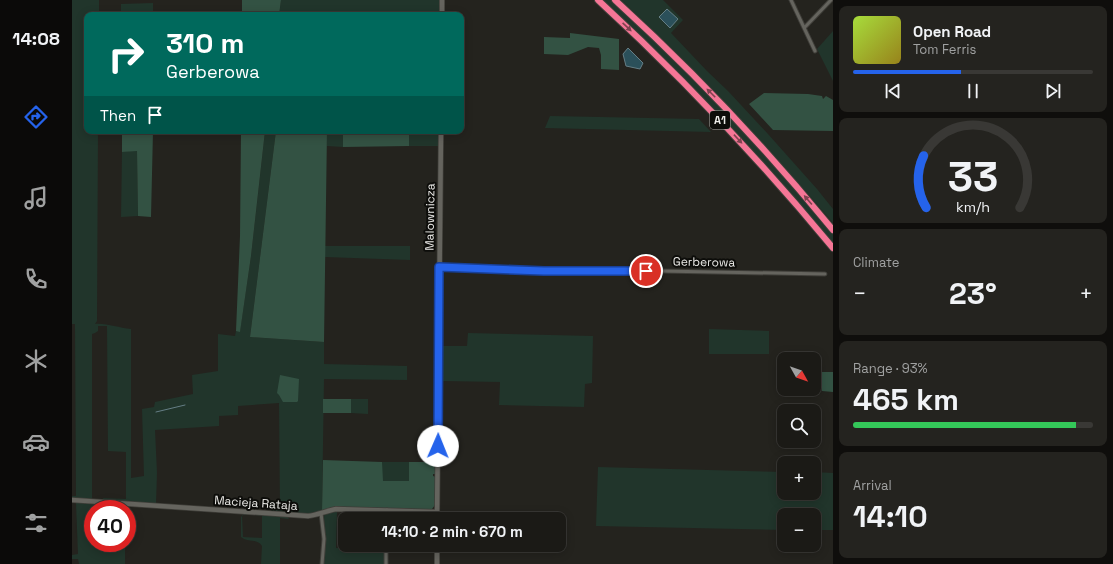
<!DOCTYPE html>
<html lang="en">
<head>
<meta charset="utf-8">
<style>
	body { margin:0; font-family:"Space Grotesk",sans-serif; background:#24231f; color:#f1f3f6; height:100vh; display:flex; flex-direction:column; font-size:15px; white-space:nowrap }
	* { box-sizing:border-box; margin:0 }
	p { font-size:13px; color:#a0a1a1 }
	.icon { flex:none; width:22px; height:22px; fill:none; stroke:currentColor; stroke-width:2; stroke-linecap:round; stroke-linejoin:round }
	.map { position:relative; flex:1; overflow:hidden }
	.drawer { display:flex; flex-direction:column; gap:6px; padding:6px; background:#0f0e0c; width:280px }
	.drawer>* { flex:none }
	.banner { position:absolute; left:12px; top:12px; width:380px; height:122px; border-radius:8px; box-shadow:0 2px 10px #0003,0 0 0 1px #393835; background:#00695c; color:#fff; overflow:hidden }
	.needle { width:26px; rotate:130deg }
	.fabs { position:absolute; left:705px; top:352px; display:grid; gap:8px }
	.fabs a { display:grid; place-items:center; width:44px; height:44px; border-radius:8px; background:#1b1a16; box-shadow:0 2px 10px #0003,0 0 0 1px #393835; font-size:20px }
	.speed { position:absolute; left:12px; top:500px; display:flex; gap:8px; font-size:20px; font-weight:700; text-align:center }
	.speed>* { display:grid; place-content:center; width:52px; height:52px; border-radius:50%; background:#1b1a16; box-shadow:0 2px 10px #0003,0 0 0 1px #393835; line-height:1 }
	.speed .limit { border:6px solid #d22; background:#fff; color:#111 }
	.pin { position:absolute; display:grid; place-items:center; width:34px; height:34px; color:#fff; margin:-17px; border:2px solid #fff; border-radius:50%; box-shadow:0 1px 4px #0007 }
	.me { position:absolute; width:44px; margin:-22px; rotate:1deg; stroke-linejoin:round; filter:drop-shadow(0 0 3px #0008) }
	.turn { display:flex; align-items:center; gap:14px; height:84px; padding:0 16px; font-size:18px }
	.turn .icon { width:52px; height:52px; stroke-width:2.5 }
	.turn b { display:block; font-size:28px; line-height:34px }
	.then { display:flex; align-items:center; height:38px; padding:0 16px; background:#0003; gap:8px; font-size:15px }
	.big { font-size:30px; font-weight:600; line-height:1.1 }
	.drawer .widget { flex:1; display:flex; flex-direction:column; justify-content:center; gap:6px; min-width:0; padding:0 14px; border-radius:8px; background:#24231f }
	.drawer .dial { align-items:center; gap:0 }
	.dial svg { height:104px; overflow:visible; fill:none; stroke:#393835; stroke-width:7; stroke-linecap:round; text-anchor:middle }
	.dial text { fill:#f1f3f6; stroke:none }
	.song { display:flex; align-items:center; gap:12px }
	.cover { width:48px; height:48px; border-radius:6px; background:linear-gradient(135deg,hsl(80 70% 55%),hsl(50 70% 35%)) }
	.played { height:4px; border-radius:2px; background:linear-gradient(90deg,#2563eb 45%,#393835 45%) }
	.keys { display:flex; justify-content:space-around; direction:ltr }
	.heat { display:flex; justify-content:space-between; align-items:center; font-size:22px; direction:ltr }
	.charge { height:6px; border-radius:3px; background:linear-gradient(90deg,#34c759 93%,#393835 0) }
	.trip { position:absolute; left:266px; top:512px; width:228px; height:40px; border-radius:8px; background:#1b1a16; box-shadow:0 2px 10px #0003,0 0 0 1px #393835; font-weight:600; line-height:40px; text-align:center }
	main { display:flex; flex:1; min-height:0 }
	.tabs { display:flex; flex-direction:column; width:72px; justify-content:space-around; align-items:center; background:#0b0a09; color:#a0a1a1 }
	.tabs .icon { width:28px; height:28px }
	.tabs .active { color:#2563eb }
	.tabs b { font-size:18px; color:#f1f3f6 }
	.map>svg:first-child { display:block }
	.green { fill:#21352b }
	.forest { fill:#335243 }
	.water { fill:#2b505a; stroke:#657e85 }
	.lines { fill:none; stroke-linecap:round; stroke-linejoin:round }
	.stream { stroke:#657e85; stroke-width:1 }
	.street-casing { stroke:#3f3e39; stroke-width:5 }
	.secondary-casing { stroke:#3f3e39; stroke-width:6 }
	.highway-casing { stroke:#3f3e39; stroke-width:8 }
	.street { stroke:#65645e; stroke-width:3 }
	.secondary { stroke:#65645e; stroke-width:4.5 }
	.highway { stroke:#f57696; stroke-width:6 }
	.oneway { fill:#814250 }
	.route-casing { stroke:#184099; stroke-width:10 }
	.route { stroke:#2563eb; stroke-width:7 }
	.labels { text-anchor:middle; stroke-width:4; stroke-linejoin:round; paint-order:stroke }
	.shield { fill:#0d0d0a; stroke:#a9a8a5; stroke-width:1 }
	.shield-label { font-size:11px; font-weight:bold; fill:#ecebe8 }
	.street-label { font-size:12px; fill:#ecebe8; stroke:#0d0d0a }
</style>
</head>
<body>
<main>
<nav class="tabs">
<b>14:08</b>
<svg class="icon active" aria-label="directions" viewBox="0 0 24 24"><path d="M12 3l9 9-9 9-9-9zM9 14v-3h6M13 9l2 2-2 2"/></svg>
<svg class="icon" aria-label="music" viewBox="0 0 24 24"><path d="M9 18V5l10-2v13"/><circle cx="6" cy="18" r="3"/><circle cx="16" cy="16" r="3"/></svg>
<svg class="icon" aria-label="phone" viewBox="0 0 24 24"><path d="M5 4h4l2 5-3 2q2 4 5 5l2-3 5 2v4C11 20 4 13 5 4z"/></svg>
<svg class="icon" aria-label="climate" viewBox="0 0 24 24"><path d="M12 3v18M4 7l16 10M4 17L20 7"/></svg>
<svg class="icon" aria-label="car" viewBox="0 0 24 24"><path d="M5 17H2v-5l4-1 3-4h7l3 4 3 1v5h-3M9 17h6M6 11h13"/><circle cx="7" cy="17" r="2"/><circle cx="17" cy="17" r="2"/></svg>
<svg class="icon" aria-label="filters" viewBox="0 0 24 24"><path d="M4 7h16M4 17h16"/><circle cx="9" cy="7" r="2"/><circle cx="15" cy="17" r="2"/></svg>
</nav>
<div class="map">
<svg width="761" height="564" viewBox="0 0 761 564">
	<rect width="100%" height="100%" fill="#24231e"/>
	<!-- green -->
	<path class="green" d="M0 0H27V15H15V131H26L25 321 23 324C35 323 46 328 59 329V478L72 476 70 409 82 407 83 402 121 394 120 375 146 371V334L163 336 164 331H168L179 256 193 131H204L178 337 252 342V364L335 366V380L252 379 250 511 235 514 199 512V510H208L207 403 166 406V415L147 416V426L83 430 85 473 84 504 32 501 31 498 54 499V452L36 451 35 326H26V331L23 333 20 334V500L0 498V496H4L3 324H0Z
		M209 0H368V15H207Z
		M529 0H540C578 36 616 73 653 111 690 149 724 190 758 230L761 233V244C717 191 672 139 623 90 593 60 561 30 529 0Z
		M549 0H591L611 20 599 33 635 71 656 91 696 134 745 189 761 209V223C695 145 625 70 549 0Z
		M81 3V15H49V4Z
		M761 31V81L745 49Z
		M478 116 627 119 639 132 473 128Z
		M255 131H310V135L271 134V147L255 146Z
		M337 131H367L366 146H337Z
		M65 150 66 216 49 217 50 152Z
		M253 246H338V260L253 257Z
		M637 329 697 331V354H637Z
		M396 333 521 336 520 383 513 384 512 407 427 405 428 382 371 381V346H395Z
		M279 399H296V414L279 413Z
		M310 462H337V481H310Z
		M526 467 712 472V493H742V472L761 473V530H742V515H712V530L524 526Z
		M0 501 39 505 40 506 28 505V509H21V543H53V564H7L6 559H0V555L6 554 4 503H0Z
		M265 511 264 548 313 549 312 564H251L253 539 252 517 253 513Z
		M173 513 179 514 180 515H170L171 537 190 538V516L183 515H184L215 516 217 519 208 518V564H189L190 546C185 538 176 543 169 537V517Z"/>
	<!-- forest -->
	<path class="forest" d="M170 0H209L207 15H170Z
		M498 33 547 39V70L529 69V55L527 48 516 47 496 55 472 54V37L498 38Z
		M692 93 736 94 750 96 751 99 754 96 761 100V131L701 130 677 104Z
		M50 131H81L79 217 66 216 65 151 50 152Z
		M169 131H193L179 256 168 332 164 331 168 236Z
		M204 131H255L252 342 178 337Z
		M310 131H337V146L271 147V134L310 135Z
		M749 372H761V392L750 391Z
		M208 375 227 379 226 401 225 402H211L207 395 205 393Z
		M251 399H279V413H251Z
		M251 460 310 462 311 481H337V462H363V474H361V476L364 477 363 505 360 509 353 510 250 511Z"/>
	<!-- water -->
	<path class="water" d="M595 9 606 19 598 28 587 17Z
		M556 48 571 63 568 69 554 66 551 54Z"/>
	<g class="lines">
		<!-- stream -->
		<path class="stream" d="M84 412 113 405"/>
		<defs>
			<path id="street" d="M719 0 743 51
				M733 27 735 25 759 0
				M367 267 472 271H589L753 274
				M249 513 252 539 250 564
				M314 519 315 510
				M314 564V545"/>
			<path id="secondary" d="M370 15V0
				M0 500 236 516C245 515 254 511 264 509L365 512
				M365 519 369 131
				M365 564V545"/>
			<path id="highway" d="M526 0C610 77 688 160 761 248
				M543 0C621 71 694 148 761 230"/>
		</defs>
		<!-- street casing -->
		<use href="#street" class="street-casing"/>
		<!-- secondary casing -->
		<use href="#secondary" class="secondary-casing"/>
		<!-- highway casing -->
		<use href="#highway" class="highway-casing"/>
		<!-- street -->
		<use href="#street" class="street"/>
		<!-- secondary -->
		<use href="#secondary" class="secondary"/>
		<!-- highway -->
		<use href="#highway" class="highway"/>
	</g>
	<!-- one-way arrows -->
	<defs><path id="oneway-solid" d="M-6-.8H1V-3.2L6.5 0L1 3.2V.8H-6Z"/></defs>
	<g class="oneway">
		<use href="#oneway-solid" transform="translate(555 27) rotate(43)"/>
		<use href="#oneway-solid" transform="translate(639 93) rotate(-135)"/>
		<use href="#oneway-solid" transform="translate(666 139) rotate(47)"/>
		<use href="#oneway-solid" transform="translate(736 200) rotate(-131)"/>
	</g>
	<g class="lines">
		<defs>
			<path id="route" d="M366 446 367 267 472 271H574"/>
		</defs>
		<!-- route casing -->
		<use href="#route" class="route-casing"/>
		<!-- route -->
		<use href="#route" class="route"/>
	</g>
	<g class="labels">
		<!-- shield labels -->
		<rect class="shield" x="638" y="111" width="20" height="18" rx="3"/>
		<g class="shield-label">
			<text x="648" y="124">A1</text>
		</g>
		<!-- street labels -->
		<g class="street-label">
			<text transform="translate(358 217) rotate(-89)" y="4">Malownicza</text>
			<text transform="translate(632 262) rotate(1)" y="4">Gerberowa</text>
			<text transform="translate(184 503) rotate(4)" y="4">Macieja Rataja</text>
		</g>
	</g>
</svg>
<div class="fabs">
<a><svg class="needle" viewBox="-14 -14 28 28"><path d="M0-13l5 13h-10z" fill="#e53935"/><path d="M0 13l5-13h-10z" fill="#a0a1a1"/></svg></a>
<a><svg class="icon" aria-label="search" viewBox="0 0 24 24"><circle cx="10" cy="10" r="6"/><path d="M15 15l6 6"/></svg></a>
<a>+</a>
<a>−</a>
</div>
<div class="speed"><div class="limit">40</div></div>
<div class="pin" style="left:574px;top:271px;background:#d93025"><svg class="icon" aria-label="arrive" viewBox="0 0 24 24"><path d="M6 21V4h12l-3 4 3 4H6"/></svg></div>
<svg class="me" style="left:366px;top:446px" viewBox="-20 -20 40 40"><circle r="19" fill="#fff"/><path d="M0-13L10 11 0 6-10 11z" fill="#2563eb"/></svg>
<div class="trip">14:10 · 2 min · 670 m</div>
<div class="banner">
<div class="turn"><svg class="icon" aria-label="right" viewBox="0 0 24 24"><path d="M7 20v-9h11M14 6l5 5-5 5"/></svg><div><b>310 m</b>Gerberowa</div></div>
<div class="then">Then<svg class="icon" aria-label="arrive" viewBox="0 0 24 24"><path d="M6 21V4h12l-3 4 3 4H6"/></svg></div>
</div>
</div>
<section class="drawer">
<div class="widget">
<div class="song"><i class="cover"></i><div><b>Open Road</b><p>Tom Ferris</p></div></div>
<div class="played"></div>
<div class="keys"><svg class="icon" aria-label="previous" viewBox="0 0 24 24"><path d="M18 5L8 12l10 7zM5 5v14"/></svg><svg class="icon" aria-label="pause" viewBox="0 0 24 24"><path d="M8 5v14M16 5v14"/></svg><svg class="icon" aria-label="next" viewBox="0 0 24 24"><path d="M6 5l10 7-10 7zM19 5v14"/></svg></div>
</div>
<div class="widget dial"><svg viewBox="0 0 100 80">
<path d="M14 69A42 42 0 1 1 86 69"/>
<path d="M14 69A42 42 0 0 1 12 29" stroke="#2563eb"/>
<text x="50" y="56" font-size="32" font-weight="700">33</text>
<text x="50" y="72" font-size="11">km/h</text>
</svg></div>
<div class="widget"><p>Climate</p>
<div class="heat"><a>−</a><b class="big">23°</b><a>+</a></div>
</div>
<div class="widget"><p>Range · 93%</p><b class="big">465 km</b><div class="charge"></div></div>
<div class="widget"><p>Arrival</p><b class="big">14:10</b></div>
</section>
</main>
</body>
</html>
